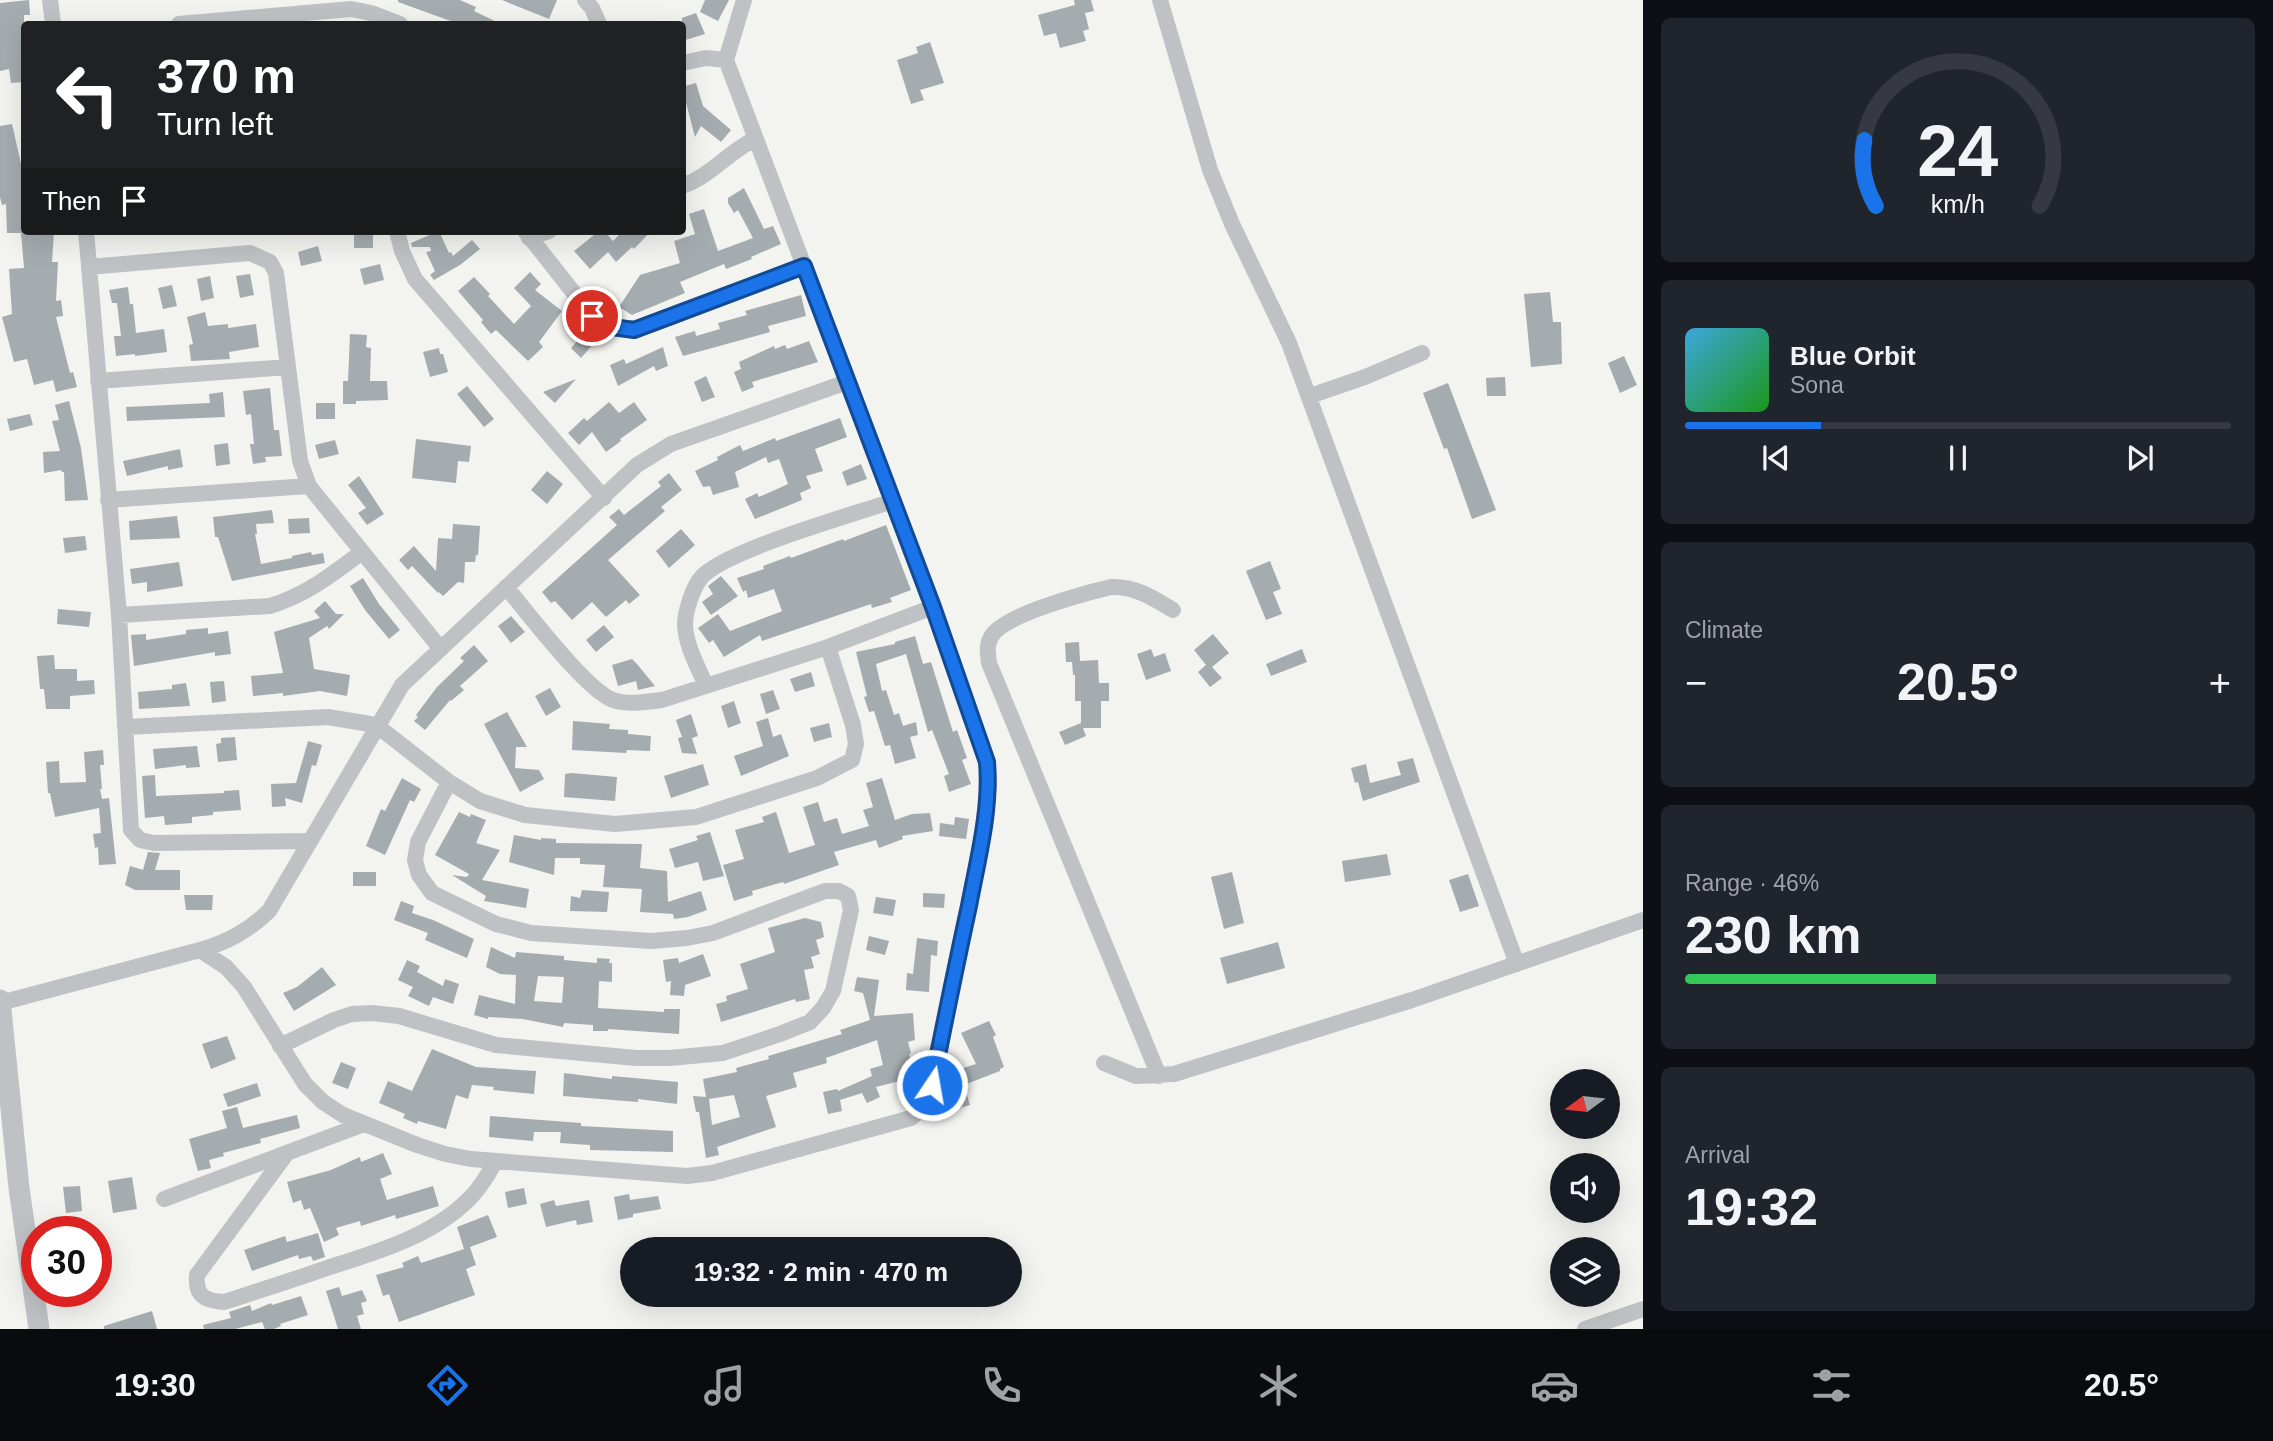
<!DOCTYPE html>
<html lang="en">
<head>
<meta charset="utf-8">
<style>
	body { margin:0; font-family:Helvetica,sans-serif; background:#20242c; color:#f1f3f6; height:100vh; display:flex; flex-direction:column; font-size:26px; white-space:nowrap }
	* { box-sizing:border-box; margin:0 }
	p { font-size:23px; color:#9ea1a6 }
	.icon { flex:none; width:38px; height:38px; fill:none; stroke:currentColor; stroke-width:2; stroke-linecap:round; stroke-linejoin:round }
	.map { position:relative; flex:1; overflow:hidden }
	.details { display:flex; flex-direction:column; gap:18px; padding:18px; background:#0d0f14; width:630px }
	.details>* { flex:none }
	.guide { position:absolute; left:21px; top:21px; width:665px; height:214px; border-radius:7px; box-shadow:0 7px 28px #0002; background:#202124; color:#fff; overflow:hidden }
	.needle { width:46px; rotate:255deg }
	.controls { position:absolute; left:1550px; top:1069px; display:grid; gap:14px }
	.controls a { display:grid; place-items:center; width:70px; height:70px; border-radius:50%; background:#171b24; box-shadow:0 7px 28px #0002; font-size:35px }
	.speed { position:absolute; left:21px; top:1216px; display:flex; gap:14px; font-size:35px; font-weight:700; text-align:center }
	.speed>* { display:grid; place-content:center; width:91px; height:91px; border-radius:50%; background:#171b24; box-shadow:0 7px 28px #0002; line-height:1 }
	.speed .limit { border:10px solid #d22; background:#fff; color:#111 }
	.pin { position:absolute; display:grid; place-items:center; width:60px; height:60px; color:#fff; margin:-30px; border:4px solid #fff; border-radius:50%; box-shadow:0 2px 7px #0007 }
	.me { position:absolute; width:77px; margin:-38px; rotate:12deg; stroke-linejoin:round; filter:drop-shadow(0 0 5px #0008) }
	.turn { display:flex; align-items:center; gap:24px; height:147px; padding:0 21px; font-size:32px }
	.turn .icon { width:91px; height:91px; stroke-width:2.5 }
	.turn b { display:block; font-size:49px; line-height:60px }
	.then { display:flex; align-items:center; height:66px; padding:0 21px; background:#0003; gap:14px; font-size:26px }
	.big { font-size:52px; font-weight:800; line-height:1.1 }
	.details .card { flex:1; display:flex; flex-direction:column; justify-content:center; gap:10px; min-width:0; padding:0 24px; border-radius:10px; background:#20242c }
	.details .dial { align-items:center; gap:0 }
	.dial svg { height:182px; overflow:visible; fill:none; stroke:#363941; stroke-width:7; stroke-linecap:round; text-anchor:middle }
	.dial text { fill:#f1f3f6; stroke:none }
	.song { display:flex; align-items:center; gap:21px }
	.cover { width:84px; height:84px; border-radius:10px; background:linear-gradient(135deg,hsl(200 70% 55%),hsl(120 70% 35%)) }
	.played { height:7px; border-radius:4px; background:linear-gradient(90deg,#1a73e8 25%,#363941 25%) }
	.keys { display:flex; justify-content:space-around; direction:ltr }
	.heat { display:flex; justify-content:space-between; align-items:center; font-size:38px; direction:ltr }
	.charge { height:10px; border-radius:5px; background:linear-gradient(90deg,#34c759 46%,#363941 0) }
	.trip { position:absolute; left:620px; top:1237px; width:402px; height:70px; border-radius:35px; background:#171b24; box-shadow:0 7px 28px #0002; font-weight:800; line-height:70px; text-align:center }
	.tabs { display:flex; height:112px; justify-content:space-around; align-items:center; background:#090b0e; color:#9ea1a6 }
	.tabs .icon { width:49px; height:49px }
	.tabs .on { color:#1a73e8 }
	.tabs b { font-size:32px; color:#f1f3f6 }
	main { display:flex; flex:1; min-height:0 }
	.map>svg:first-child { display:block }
	.building { fill:#a5acaf; fill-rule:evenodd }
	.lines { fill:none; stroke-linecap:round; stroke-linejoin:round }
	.minor { stroke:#bfc2c4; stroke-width:16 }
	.tertiary { stroke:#bfc2c4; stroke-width:21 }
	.route-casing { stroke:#114b97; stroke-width:18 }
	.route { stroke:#1a73e8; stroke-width:12 }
</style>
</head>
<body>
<main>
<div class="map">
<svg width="1643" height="1329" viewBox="0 0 1643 1329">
	<rect width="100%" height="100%" fill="#f3f3f0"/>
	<!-- building -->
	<path class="building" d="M29 0 30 15H24V82L11 83 9 69 0 71V3Z
		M398 0H460L476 7 474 11 501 24H459L398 2Z
		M502 0H557L549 19Z
		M705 0H729L718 21 700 12Z
		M1074 0H1091L1094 11 1085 13 1089 29 1083 31 1086 41 1060 48 1056 33 1044 36 1038 15 1075 5Z
		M696 13 705 34 682 41V18Z
		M930 42 944 83 920 90 924 100 911 104 897 60 918 53 916 47Z
		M696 83 703 106 731 130 721 142 701 126 695 137 682 87Z
		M12 124 22 168 24 167V231H54L52 262H58L56 301 61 300 63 316 56 317 70 373 73 372 77 387 56 392 53 380 34 385 27 359 14 362 2 317 12 314 9 269 24 268 21 233H7L6 204 2 205 0 197V126Z
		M744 188 764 229 773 226 781 244 751 257 752 259 726 269 724 264 680 282 685 293 632 315 619 307 640 275 680 263 674 241 695 234 689 214 704 209 718 251 753 238 738 210 734 213 728 203V198Z
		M439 231 449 253 451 252 453 256 472 240 480 249 460 265 434 280 430 275 435 271 426 252 431 251 430 247H412L411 243Z
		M599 231H604L613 241 623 231H651L634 249 632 247 616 262 608 252 590 269 574 251Z
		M354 233H373V248H354Z
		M318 246 322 261 301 266 298 252Z
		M380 264 384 280 364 285 360 269Z
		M530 272 541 284 535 290 562 311 539 342 543 347 528 361 496 330 491 334 481 322 483 320 458 291 474 277 490 294 488 296 514 324 531 306 514 288Z
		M250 274 254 295 240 298 236 276Z
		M210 276 214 298 201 301 197 279Z
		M172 285 177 306 163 309 158 288Z
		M128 287 130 304H133L136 333 164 329 167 352 135 356V354L116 356 114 336H121L117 303H112L109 290Z
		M1550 292 1553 322H1561L1562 364 1531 367 1524 294Z
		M801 295 806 316 768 326 770 332 683 356 675 337 695 331 696 336 720 329 718 323 747 315 745 311Z
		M205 312 208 326 228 324V328L256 324 259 347 229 352 230 359 191 361 189 345 193 344 187 317Z
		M585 332 595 342 581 358 571 348Z
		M350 334 367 335 366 347 371 348 370 381H387L388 400 356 401V404H343V381H348Z
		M809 341 818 362 752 382 754 387 742 392 734 372 741 369 739 362 774 346 775 349 785 345 787 349Z
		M663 347 668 366 656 371 654 366 618 386 610 365 624 359 626 364Z
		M439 348 440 354H443L448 372 430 377 423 352Z
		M1624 356 1637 385 1620 393 1608 363Z
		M706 376 715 397 702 402 694 382Z
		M1505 377 1506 396H1487L1486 378Z
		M576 379 555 403 543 392Z
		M1448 383 1496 510 1472 519 1447 448 1444 449 1423 393Z
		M467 386 494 419 484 427 457 394Z
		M270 388 274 430H279L282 456 265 457 266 462 253 464 250 444H254L251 414 246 415 243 391Z
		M223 392 225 417 127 421 126 407 210 403 209 394Z
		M69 401 81 448 88 500 65 501 64 472H62L61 470 44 473 43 452 60 451 52 421 59 420 55 405Z
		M609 402 619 413 634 402 647 420 620 439 621 441 606 452 592 432 579 445 568 433 584 418 587 421Z
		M316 403H335V419H316Z
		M30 414 33 425 10 431 7 419Z
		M840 418 847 437 815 449 823 471 806 476 811 488 800 493 802 500 755 519 745 499 757 493 759 497 788 484 779 459 768 463 766 457 735 472 739 487 713 495 710 486 703 487 695 471 718 460 717 457 740 445 743 451 775 438 776 441Z
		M416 439 471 446 469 462 458 461 456 483 412 478Z
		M335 440 339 454 319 459 315 445Z
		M228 443 230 464 216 466 214 445Z
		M180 449 183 467 168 470V466L127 476 123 461Z
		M861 464 867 479 847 486 842 472Z
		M547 471 563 484 547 504 531 490Z
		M669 473 682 490 661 507 665 511 608 560 640 595 629 604 626 600 606 617 592 602 572 620 555 601 551 603 542 592 617 525 609 517 619 509 624 515 661 486 658 482Z
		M359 476 384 514 367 525 358 513 366 508 348 485Z
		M272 510 274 523 256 524 257 534H255L261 564 292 558V556L311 552 312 555 323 553 325 563 232 581 218 537H215L213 517Z
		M177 516 180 538 130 540 129 521Z
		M309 518 310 533 289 534 288 519Z
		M453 524 480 526 478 555H476L475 562H465L464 583 458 582 443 596 439 592 438 593 412 566 408 570 399 560 414 546 436 571 438 538 452 539Z
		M886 525 911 590 890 598 892 602 872 608 871 604 762 641 760 635 724 657 713 640 709 643 698 628 718 614 730 631 780 612 782 611 774 589 748 598 746 590 743 592 737 578 764 569 763 566 790 556 791 558 843 539 844 541Z
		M681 529 695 545 669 568 656 551Z
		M85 536 87 550 65 553 63 538Z
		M1270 561 1281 589 1273 592 1282 614 1266 620 1246 571Z
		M179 562 183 586 147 592V582L132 584 130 569Z
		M721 576 738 596 711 615 702 602 713 594 708 586Z
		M363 578 379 604 400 630 389 639 365 610 350 586Z
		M325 601 336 614H344L329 629 327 626 309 638 314 669 350 675 347 696 320 691 283 696V693L253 696 251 676 283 673 274 632 320 618 314 611Z
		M58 609 91 612 89 627 57 624Z
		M511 616 525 632 511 643 498 626Z
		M604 625 614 637 596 652 586 640Z
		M208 628V634L228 631 231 654 215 656V652L134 666 131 635 146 634V640L186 634V630Z
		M1213 634 1229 653 1212 667 1222 678 1210 687 1198 672 1206 665 1194 650Z
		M915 636 923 664 931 662 953 732 957 730 967 758 962 760 971 784 949 792 944 776 949 774 932 730 928 732 906 654 876 664 882 691 886 690 894 715 899 713 903 726 916 722 918 735 910 737 916 758 895 764 890 745 885 746 874 711 869 712 864 697 867 696 856 652 895 644V642Z
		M1079 642 1080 661 1098 660 1099 683H1109V701H1101V728H1083L1086 736 1065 745 1059 732 1081 723V701H1075V675H1073L1072 662H1066L1065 643Z
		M474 645 488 661 460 686 464 690 451 701 450 700 425 730 414 721 418 717 416 715 437 687 464 661 460 658Z
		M1151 649 1154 657 1165 653 1171 671 1146 680 1137 654Z
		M1302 649 1307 662 1271 676 1266 664Z
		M54 655 55 669H77V681L94 680 95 694 70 696V709H46L44 689H40L37 656Z
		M632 659 637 664 655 686 638 690 636 681 618 686 612 665Z
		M811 672 815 686 795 692 790 679Z
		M224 681 226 701 212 703 210 682Z
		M186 683 190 706 139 709 138 692 172 689V685Z
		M550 688 561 707 546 716 535 696Z
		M773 690 780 709 766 714 760 694Z
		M734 701 741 723 728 728 721 706Z
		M507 712 527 747H516L515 768 539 770 544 779 520 792 484 724Z
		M691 714 698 736 692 738 697 754 682 753 678 738 682 737 676 720Z
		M768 718 773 737 781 734 789 756 741 776 734 756 763 746 756 722Z
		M573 721 610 724 609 729 628 730V734L651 736 650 751 627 750 626 753 572 750Z
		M829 723 832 737 814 742 810 728Z
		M235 737 237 760 218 762 216 744 221 743V738Z
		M308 741 322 745 316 766 312 765 302 803 285 798 286 806 272 807 271 784 296 783Z
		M197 746 200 767 186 768V765L155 769 153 749Z
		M103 750 104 765H100L102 789H100L102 799 109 798 116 864 99 865 98 847 95 848 93 834 101 833 99 808 55 817 50 793H48L46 762 59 761 60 783 86 782 84 752Z
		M1413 758 1420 782 1363 801 1358 782 1355 783 1351 768 1366 764 1370 783 1401 775 1397 762Z
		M703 764 709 785 671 798 664 776Z
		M571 773 617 777 615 801 564 797 565 774Z
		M155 775 156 796 224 793V791L239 790 241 810 213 812V815L192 817V823L165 825 164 816 145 818 142 776Z
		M402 778 421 789 414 802 410 800 385 855 366 846 381 809 385 811Z
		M882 778 895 820 912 814 930 813 933 831 902 836 903 839 879 848 876 840 834 852 839 865 784 884 783 882 752 891 753 895 734 901 723 865 744 859 735 830 764 822 762 817 776 812 789 853 815 845 803 807 818 802 824 822 837 818 842 834 869 826 863 810 873 807 866 783Z
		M459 812 470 817 471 814 486 820 476 843 500 850 482 880 529 889 526 908 484 901 486 896 452 875 467 877 469 874 435 855Z
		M955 817 969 819 966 839 939 836 940 823 954 825Z
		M710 832 724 876 703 881 698 862 675 868 669 849 698 840 696 836Z
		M514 835 541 840V838L556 839V843L642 844 640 868 667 871 668 902 701 891 707 910 688 917 674 919 673 914 640 912 642 889 603 887 605 865 580 864V858H555L554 875 509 862Z
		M148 852 160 853 155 870H180V890H135L125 885 130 866 143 870Z
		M1387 854 1391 875 1345 882 1342 861Z
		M353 872H376V886H353Z
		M1232 872 1244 923 1224 929 1211 877Z
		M1468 874 1479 906 1460 912 1449 880Z
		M582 890 609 892 607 912 570 911 571 896 580 898Z
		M923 893 945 894 944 908 923 907Z
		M184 895H213L212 910H186Z
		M876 897 896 900 893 916 873 913Z
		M401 901 414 906 412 913 433 920 474 939 467 958 425 940 428 933 394 920Z
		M805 918 821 922 824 937 816 940 820 954 811 957 814 968 804 970 810 999 796 1002 795 999 721 1022 716 1004 727 1001 726 996 748 989 740 964 775 952 768 928Z
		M869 936 889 941 885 955 866 950Z
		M917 938 938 941 937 956 931 955 929 992 906 990 907 973 913 974Z
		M1278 942 1285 968 1227 984 1220 958Z
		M491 947 515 958 516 952 564 956V960L597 963V958L610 959 609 963H612V982L599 981 598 1008 664 1012V1009H680L679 1034 608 1029V1031H593V1025L564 1023 563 1027 523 1019 488 1017V1019L474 1015 479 995 515 1004 516 975 500 974 486 967ZM538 976 564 977 562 1003 534 1001Z
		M703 954 711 976 685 985 684 996 670 995 671 981 666 982 663 960 678 958 679 963Z
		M407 960 420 966 417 972 443 986 445 979 459 984 453 1004 433 997 429 1006 408 996 413 987 398 980Z
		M322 967 336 985 294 1011 283 993 297 987Z
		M857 977 879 980 874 1016 913 1013 915 1040 908 1042 911 1053 909 1054 915 1077 876 1087 880 1097 867 1103 862 1093 840 1100 842 1111 828 1114 823 1092 837 1089 838 1091 872 1076 870 1069 883 1065 877 1040 826 1058 827 1063 793 1073 797 1087 766 1096 776 1127 717 1147 719 1155 706 1158 699 1112H696L693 1096 706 1097 703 1079 737 1072 736 1068 769 1059 768 1056 842 1034 840 1030 870 1020 863 993 854 991ZM734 1095 740 1117 712 1125 709 1099Z
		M989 1021 996 1035 993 1037 1004 1067 1000 1069V1071L964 1085 970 1105 956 1109 945 1074 976 1064 961 1033Z
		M227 1036 236 1059 211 1069 202 1044Z
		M432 1049 476 1067 536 1071 534 1094 493 1090 494 1087 472 1085 468 1099 456 1095 446 1129 418 1121 417 1124 403 1118 405 1114 379 1103 388 1081 412 1091Z
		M341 1062 356 1068 348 1089 332 1083Z
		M564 1073 612 1079V1076L678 1082 677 1104 638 1099V1102L563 1096Z
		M257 1083 261 1096 228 1107 223 1094Z
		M237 1107 243 1128 297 1115 300 1128 260 1139 261 1143 223 1153 224 1156 209 1160 211 1168 198 1171 189 1139 227 1128 222 1111Z
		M490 1116 581 1123V1126L673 1131V1152L590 1150V1145L560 1143 561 1132H534L533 1141 489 1137Z
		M383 1153 392 1174 380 1179 387 1200 433 1186 439 1206 396 1219 395 1215 361 1226 360 1221 336 1228 339 1235 324 1242 310 1208 304 1210 301 1200 293 1203 287 1182 331 1170 360 1157 361 1162Z
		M132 1177 137 1209 113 1213 108 1181Z
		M80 1186 82 1211 66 1213 63 1187Z
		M524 1188 527 1204 508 1208 505 1192Z
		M629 1194 630 1200 658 1196 661 1209 633 1214V1217L618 1220 614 1197Z
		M554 1200 556 1206 589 1200 593 1222 577 1225 576 1220 546 1227 540 1204Z
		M488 1215 497 1237 470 1247 476 1265 466 1269 475 1295 399 1322 389 1294 383 1296 376 1275 404 1267 402 1263 418 1256 421 1263 464 1249 457 1227Z
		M318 1233 325 1257 313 1261 311 1256 299 1259 298 1255 252 1271 244 1250 285 1236 287 1242Z
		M339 1287 342 1296 362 1290 367 1301 361 1303 364 1314 357 1316 361 1329H338L326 1291Z
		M301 1296 308 1315 280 1324 281 1326 274 1329H265L262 1322 235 1329H204L203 1325 231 1318 229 1312 250 1305 252 1311 271 1303 272 1305Z
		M152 1311 157 1329H104V1326Z"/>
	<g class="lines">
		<!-- minor -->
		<path class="minor" d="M50 0 53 24
			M585 0 592 8 599 24
			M1160 0 1210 170 1232 224 1289 343 1517 964
			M179 24 351 9 371 13 400 24
			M682 63 706 58 726 60
			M682 186C711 176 728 152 755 139
			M86 231 119 615 131 830 140 840 154 843 310 841
			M397 231 402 251 415 279 604 498
			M525 231 592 316C612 330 628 331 651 325L804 266
			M529 238 549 231
			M89 267 250 253 270 262 276 273 300 461 309 486 440 648
			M98 381 288 367
			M1310 396 1365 377 1422 353
			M108 500 309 486
			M506 587C528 613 586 690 613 700 628 705 646 702 662 700L828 647 933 607
			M119 615 270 606C306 595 333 574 362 552
			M706 686C698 667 686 646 685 625 685 612 692 590 700 579 719 552 855 514 893 501
			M125 727 328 717 376 725 449 782 480 801 525 815 615 824 696 817 817 778 852 760 856 744 853 725 828 647
			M200 950 226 967 244 987 305 1084 323 1102 343 1115 417 1145 445 1154 471 1159 687 1176 712 1173 911 1118 926 1105 979 854 989 784 987 762 933 607 726 60 744 0
			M0 1003 200 950C228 942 248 931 269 911L402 685 637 465 671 444 847 382
			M280 1046 334 1020 352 1014 372 1013 399 1016 496 1045 636 1058H670L723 1053 780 1034 810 1022 823 1008 833 991 851 910 848 896 839 891H825L713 933 687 938 651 941 531 933 496 924 432 893 419 875 415 860 418 842 449 782
			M1104 1063 1136 1076 1174 1074 1412 1000 1643 920
			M1159 1076 989 663C988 654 986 646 991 637 1002 615 1086 593 1111 587 1135 586 1153 598 1173 610
			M287 1153 197 1275C195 1296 205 1301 224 1302 258 1291 293 1280 327 1268 374 1253 430 1237 467 1201 479 1190 487 1176 495 1162
			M164 1199 364 1124
			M1585 1329 1643 1309"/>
		<!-- tertiary -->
		<path class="tertiary" d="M0 1000 19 1188 39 1329"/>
	</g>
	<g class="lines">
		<defs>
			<path id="route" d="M592 316 605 326 634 330 804 266 933 607 987 762C991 810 978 858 969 906 956 965 944 1025 932 1085"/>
		</defs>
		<!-- route casing -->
		<use href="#route" class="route-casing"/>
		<!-- route -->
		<use href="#route" class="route"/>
	</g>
</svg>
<div class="controls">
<a><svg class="needle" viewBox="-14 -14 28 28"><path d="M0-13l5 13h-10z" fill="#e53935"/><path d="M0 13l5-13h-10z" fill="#9ea1a6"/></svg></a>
<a><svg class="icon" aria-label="sound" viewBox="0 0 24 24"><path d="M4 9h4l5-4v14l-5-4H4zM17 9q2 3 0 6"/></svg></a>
<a><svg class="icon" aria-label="layers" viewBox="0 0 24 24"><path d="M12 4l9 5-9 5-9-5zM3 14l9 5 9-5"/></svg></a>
</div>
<div class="speed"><div class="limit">30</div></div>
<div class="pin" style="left:592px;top:316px;background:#d93025"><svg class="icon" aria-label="arrive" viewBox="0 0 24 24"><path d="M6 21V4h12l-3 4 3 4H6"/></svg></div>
<svg class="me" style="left:932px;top:1085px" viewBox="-20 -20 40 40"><circle r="17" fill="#1a73e8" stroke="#fff" stroke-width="3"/><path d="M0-11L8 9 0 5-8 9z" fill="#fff"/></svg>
<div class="trip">19:32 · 2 min · 470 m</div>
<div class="guide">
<div class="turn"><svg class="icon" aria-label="left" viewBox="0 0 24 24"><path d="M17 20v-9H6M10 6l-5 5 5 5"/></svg><div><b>370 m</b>Turn left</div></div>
<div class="then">Then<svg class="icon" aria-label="arrive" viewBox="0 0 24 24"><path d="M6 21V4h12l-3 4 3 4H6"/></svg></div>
</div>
</div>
<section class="details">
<div class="card dial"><svg viewBox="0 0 100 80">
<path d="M14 69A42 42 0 1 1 86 69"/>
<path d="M14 69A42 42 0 0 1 9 40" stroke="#1a73e8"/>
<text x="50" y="56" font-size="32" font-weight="700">24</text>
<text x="50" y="72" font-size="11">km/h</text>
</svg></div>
<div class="card">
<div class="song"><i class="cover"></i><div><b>Blue Orbit</b><p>Sona</p></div></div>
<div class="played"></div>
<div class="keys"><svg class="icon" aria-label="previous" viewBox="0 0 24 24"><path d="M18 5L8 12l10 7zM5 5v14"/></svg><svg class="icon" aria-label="pause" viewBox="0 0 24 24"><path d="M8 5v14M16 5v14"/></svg><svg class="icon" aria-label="next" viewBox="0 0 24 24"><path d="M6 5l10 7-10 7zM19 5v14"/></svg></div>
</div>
<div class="card"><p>Climate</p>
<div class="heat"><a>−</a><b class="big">20.5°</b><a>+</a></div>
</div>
<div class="card"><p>Range · 46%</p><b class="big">230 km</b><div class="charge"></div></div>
<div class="card"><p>Arrival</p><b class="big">19:32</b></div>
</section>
</main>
<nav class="tabs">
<b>19:30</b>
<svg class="icon on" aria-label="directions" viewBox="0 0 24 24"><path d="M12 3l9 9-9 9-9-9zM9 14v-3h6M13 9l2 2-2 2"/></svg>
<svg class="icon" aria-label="music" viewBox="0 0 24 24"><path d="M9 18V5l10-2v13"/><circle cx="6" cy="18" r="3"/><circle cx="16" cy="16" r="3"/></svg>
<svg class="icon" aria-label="phone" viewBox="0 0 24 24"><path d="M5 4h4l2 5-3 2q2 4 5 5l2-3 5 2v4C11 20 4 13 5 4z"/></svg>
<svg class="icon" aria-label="climate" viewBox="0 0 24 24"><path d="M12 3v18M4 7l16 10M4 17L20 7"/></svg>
<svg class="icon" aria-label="car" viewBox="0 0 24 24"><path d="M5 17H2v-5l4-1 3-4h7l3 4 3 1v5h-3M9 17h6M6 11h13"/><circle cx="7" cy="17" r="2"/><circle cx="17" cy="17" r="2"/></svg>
<svg class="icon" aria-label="filters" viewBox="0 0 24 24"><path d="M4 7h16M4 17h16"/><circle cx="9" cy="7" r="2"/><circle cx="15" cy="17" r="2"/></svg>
<b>20.5°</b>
</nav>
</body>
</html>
